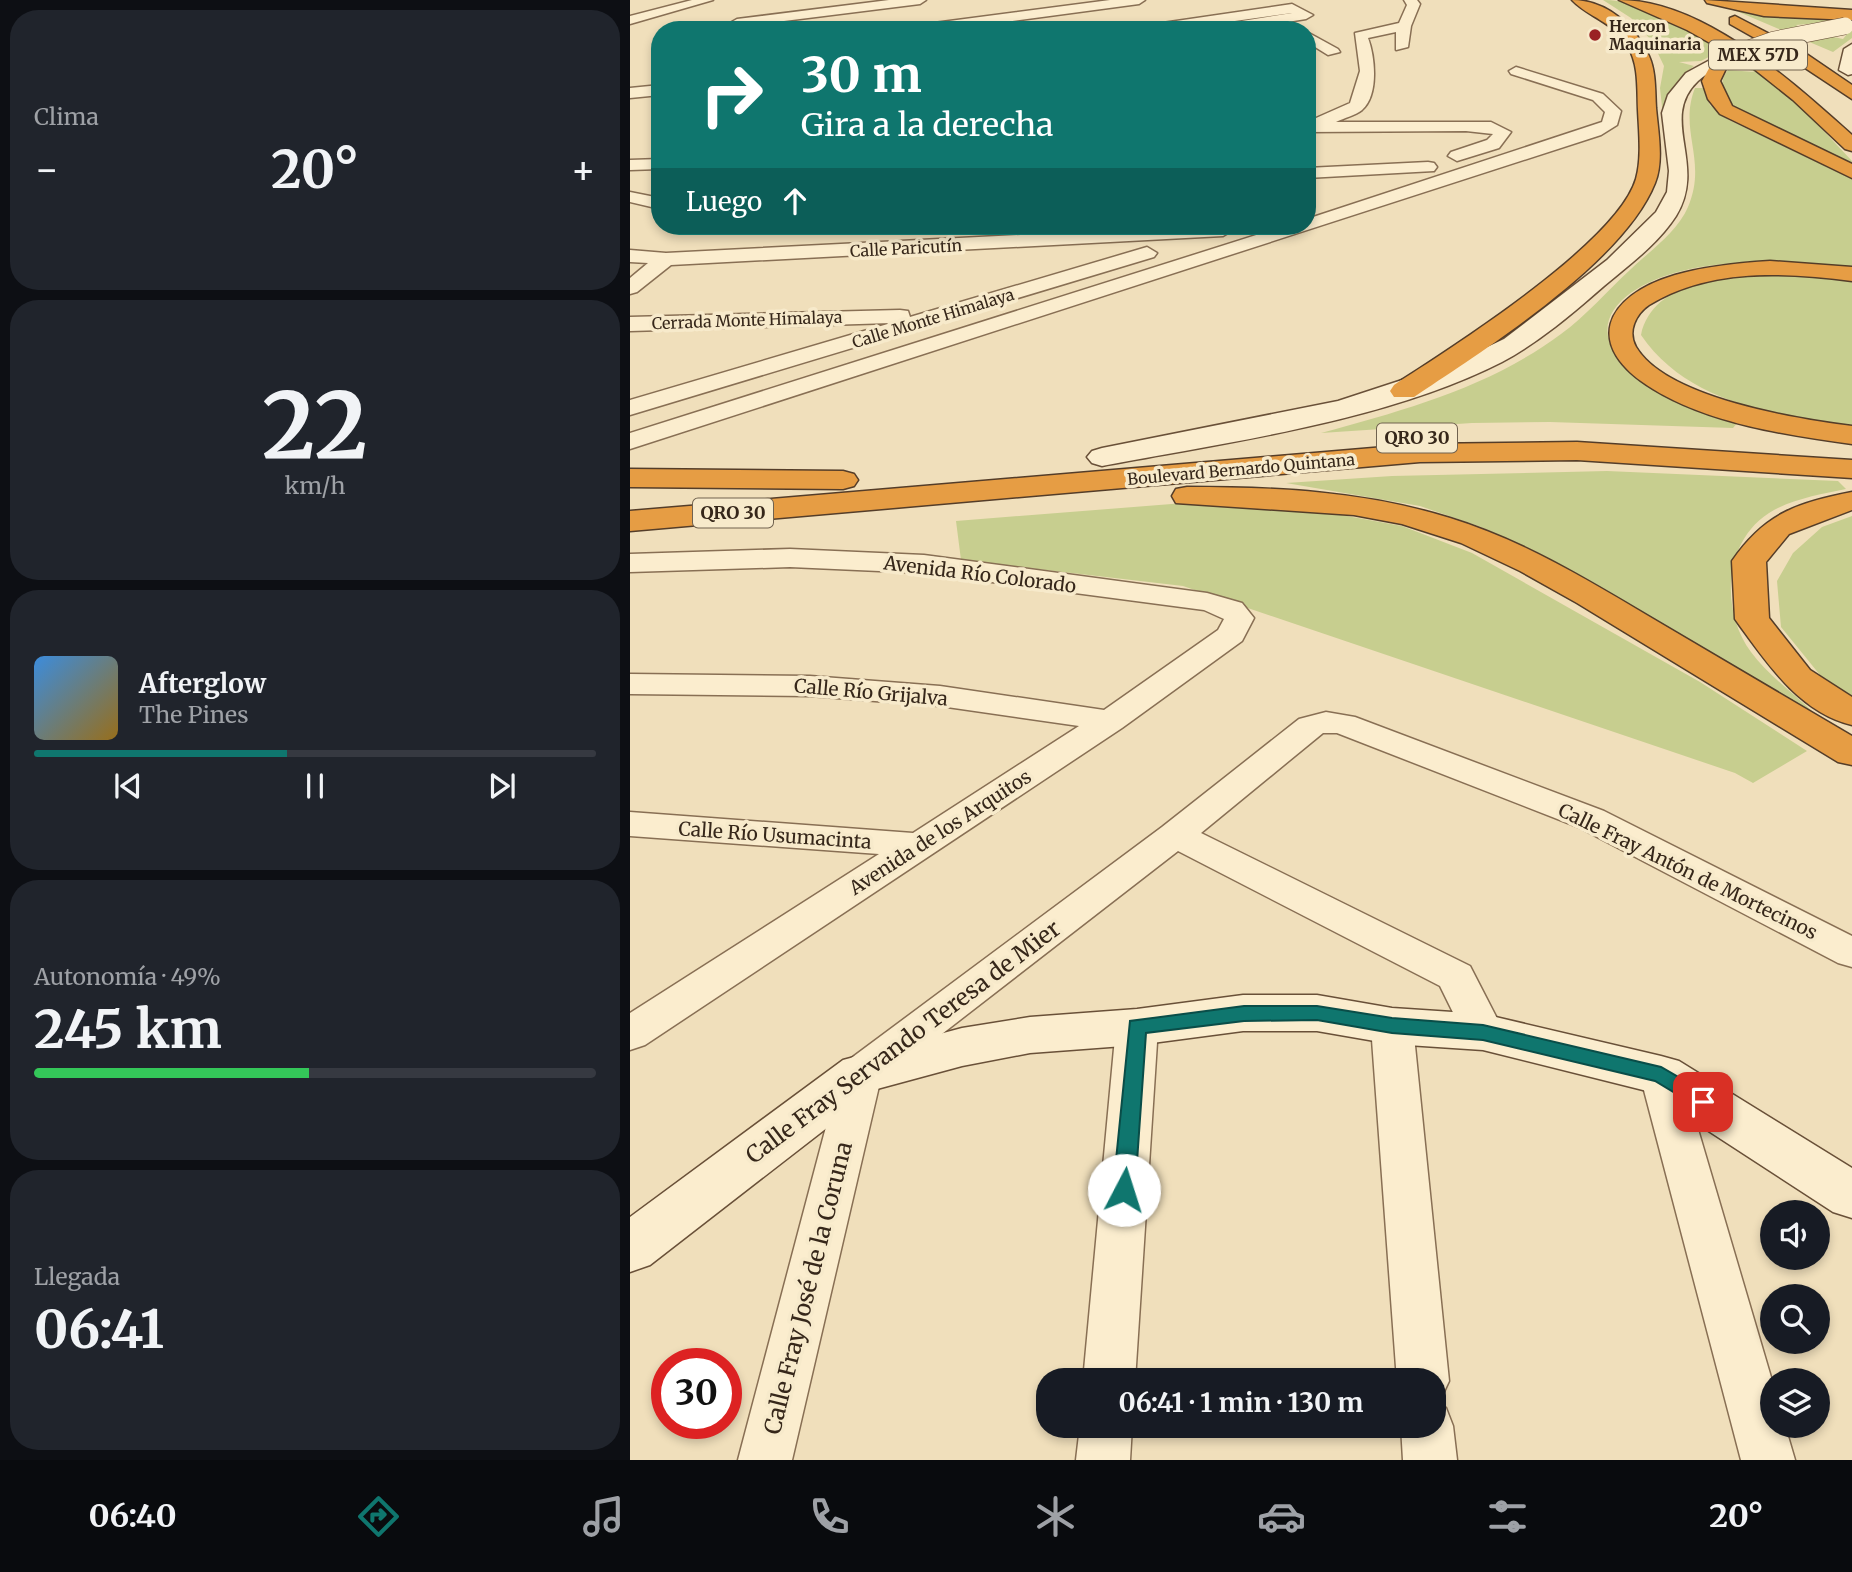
<!DOCTYPE html>
<html lang="es">
<head>
<meta charset="utf-8">
<style>
	body { margin:0; font-family:Merriweather,serif; background:#20242c; color:#f1f3f6; height:100vh; display:flex; flex-direction:column; font-size:26px; white-space:nowrap }
	* { box-sizing:border-box; margin:0 }
	p { font-size:23px; color:#9ea1a6 }
	.icon { flex:none; width:38px; height:38px; fill:none; stroke:currentColor; stroke-width:2; stroke-linecap:round; stroke-linejoin:round }
	.map { position:relative; flex:1; overflow:hidden }
	.side { display:flex; flex-direction:column; gap:10px; padding:10px; background:#0d0f14; width:630px }
	.side>* { flex:none }
	.guide { position:absolute; left:21px; top:21px; width:665px; height:214px; border-radius:28px; box-shadow:0 4px 10px #0003; background:#0f766e; color:#fff; overflow:hidden }
	.buttons { position:absolute; left:1130px; top:1200px; display:grid; gap:14px }
	.buttons a { display:grid; place-items:center; width:70px; height:70px; border-radius:50%; background:#171b24; box-shadow:0 4px 10px #0003; font-size:35px }
	.speed { position:absolute; left:21px; top:1348px; display:flex; gap:14px; font-size:35px; font-weight:700; text-align:center }
	.speed>* { display:grid; place-content:center; width:91px; height:91px; border-radius:50%; background:#171b24; box-shadow:0 4px 10px #0003; line-height:1 }
	.speed .limit { border:10px solid #d22; background:#fff; color:#111 }
	.pin { position:absolute; display:grid; place-items:center; width:60px; height:60px; color:#fff; margin:-30px; border-radius:14px; box-shadow:0 4px 10px #0006 }
	.me { position:absolute; width:77px; margin:-38px; rotate:5deg; stroke-linejoin:round; filter:drop-shadow(0 0 5px #0008) }
	.turn { display:flex; align-items:center; gap:24px; height:147px; padding:0 35px; font-size:32px }
	.turn .icon { width:91px; height:91px; stroke-width:2.5 }
	.turn b { display:block; font-size:49px; line-height:60px }
	.then { display:flex; align-items:center; height:66px; padding:0 35px; background:#0003; gap:14px; font-size:26px }
	.big { font-size:52px; font-weight:700; line-height:1.1 }
	.side .card { flex:1; display:flex; flex-direction:column; justify-content:center; gap:10px; min-width:0; padding:0 24px; border-radius:28px; background:#20242c }
	.side .dial { align-items:center; gap:0 }
	.dial b { font-size:91px; line-height:1 }
	.song { display:flex; align-items:center; gap:21px }
	.cover { width:84px; height:84px; border-radius:10px; background:linear-gradient(135deg,hsl(210 70% 55%),hsl(40 70% 35%)) }
	.played { height:7px; border-radius:4px; background:linear-gradient(90deg,#0f766e 45%,#363941 45%) }
	.keys { display:flex; justify-content:space-around; direction:ltr }
	.heat { display:flex; justify-content:space-between; align-items:center; font-size:38px; direction:ltr }
	.charge { height:10px; border-radius:5px; background:linear-gradient(90deg,#34c759 49%,#363941 0) }
	.trip { position:absolute; left:406px; top:1368px; width:410px; height:70px; border-radius:28px; background:#171b24; box-shadow:0 4px 10px #0003; font-weight:700; line-height:70px; text-align:center }
	.dock { display:flex; height:112px; justify-content:space-around; align-items:center; background:#090b0e; color:#9ea1a6 }
	.dock .icon { width:49px; height:49px }
	.dock .active { color:#0f766e }
	.dock b { font-size:32px; color:#f1f3f6 }
	main { display:flex; flex:1; min-height:0 }
	.map>svg:first-child { display:block }
	.green { fill:#c7ce8f }
	.lines { fill:none; stroke-linecap:round; stroke-linejoin:round }
	.street-casing { stroke:#886f54; stroke-width:3 }
	.secondary-casing { stroke:#695038; stroke-width:3 }
	.highway-casing { stroke:#543d29; stroke-width:3 }
	.street { fill:#fbedce; fill-rule:evenodd }
	.secondary { fill:#fbedce; fill-rule:evenodd }
	.highway { fill:#e69d44; fill-rule:evenodd }
	.secondary-bridge-casing { stroke:#695038; stroke-width:18; stroke-linecap:butt }
	.secondary-bridge { stroke:#fbedce; stroke-width:17 }
	.route { fill:#0f766e; stroke:#0a4d48; stroke-width:2 }
	.poi-dot { fill:#9a2123; stroke:#f7eacb; stroke-width:2.5 }
	.labels { text-anchor:middle; stroke-width:7; stroke-linejoin:round; paint-order:stroke }
	.far-poi-label { font-size:16px; font-weight:bold; fill:#36271a; stroke:#f7eacb; text-anchor:start }
	.far-street-label { font-size:16px; fill:#36271a; stroke:#f7eacb }
	.shield { fill:#f7eacb; stroke:#70624f; stroke-width:2 }
	.shield-label { font-size:18px; font-weight:bold; fill:#36271a }
	.street-label { font-size:19px; fill:#36271a; stroke:#f7eacb }
	.near-street-label { font-size:23px; fill:#36271a; stroke:#f7eacb }
</style>
</head>
<body>
<main>
<section class="side">
<div class="card"><p>Clima</p>
<div class="heat"><a>−</a><b class="big">20°</b><a>+</a></div>
</div>
<div class="card dial"><b>22</b><p>km/h</p></div>
<div class="card">
<div class="song"><i class="cover"></i><div><b>Afterglow</b><p>The Pines</p></div></div>
<div class="played"></div>
<div class="keys"><svg class="icon" aria-label="previous" viewBox="0 0 24 24"><path d="M18 5L8 12l10 7zM5 5v14"/></svg><svg class="icon" aria-label="pause" viewBox="0 0 24 24"><path d="M8 5v14M16 5v14"/></svg><svg class="icon" aria-label="next" viewBox="0 0 24 24"><path d="M6 5l10 7-10 7zM19 5v14"/></svg></div>
</div>
<div class="card"><p>Autonomía · 49%</p><b class="big">245 km</b><div class="charge"></div></div>
<div class="card"><p>Llegada</p><b class="big">06:41</b></div>
</section>
<div class="map">
<svg width="1222" height="1460" viewBox="0 0 1222 1460">
	<rect width="100%" height="100%" fill="#f0dfbb"/>
	<!-- green -->
	<path class="green" d="M973 0C1016 0 1059 30 1096 48L1071 61 1049 62 1064 66C1045 80 1037 94 1033 116L1030 88 1034 66 1022 41 1001 18Z
		M1090 4 1222 20 1166 25 1175 31 1213 39 1222 28V38L1203 52Z
		M1112 59 1158 93 1222 161V169L1112 115C1099 103 1084 86 1098 70L1125 72 1105 65Z
		M1065 88H1073L1080 105 1099 120 1222 179V270C1166 264 1108 257 1052 271 998 284 945 322 1002 373 1030 399 1073 409 1108 422L1103 428 920 422 842 423 691 433C775 410 860 387 931 334 956 316 978 290 1001 269 1020 251 1048 231 1058 207 1078 160 1048 131 1065 88Z
		M1159 274 1222 279V428C1146 415 1057 403 1011 335 1024 275 1110 276 1159 274Z
		M977 471 1208 481 1216 489C1192 494 1167 498 1144 510 1094 537 1089 609 1121 652 1137 674 1163 693 1183 712L907 552 851 527 790 506 656 483 762 476Z
		M567 502 678 509 772 526 842 553 1070 682 1177 751 1123 783 1105 773 553 586 331 560 326 521Z
		M1222 516V696L1190 675 1151 627 1147 581 1163 553 1192 527Z"/>
	<g class="lines">
		<defs>
			<path id="street" d="M62 0H83L0 24V16Z
				M259 0H296L290 4 107 27 100 23 107 19Z
				M480 0H515L509 4 314 30H274L281 26Z
				M774 0H787L790 4 781 26 778 47 766 50V32L738 38C745 57 749 95 732 110 726 115 714 118 706 122H861L881 132 869 148 827 161 818 156 821 152 857 140 863 134 836 131 677 132V122L720 103 730 71 725 33 769 23 777 5Z
				M662 4 683 15 676 19 607 30H573L580 26 662 13 541 30H505L512 26Z
				M677 32 708 49 710 52 698 55 677 42Z
				M886 67 973 94 991 111 987 125 971 135 0 449V433L655 226H677V219L972 122 975 112 963 100 881 74 879 71Z
				M30 85V95L0 98V88Z
				M30 159V169L0 170V160Z
				M798 162 804 163 807 167 804 171 677 178V168Z
				M0 192 30 198V209L0 202Z
				M567 226H599L603 230 593 236 41 265 7 292 0 294V278L18 263 0 262V250L36 253Z
				M517 247 527 253 524 257 0 415V400L261 323 0 331V317L270 310 278 311 280 317Z
				M160 549 294 555 577 593 612 603 624 618 612 641 492 728 15 1045 0 1050V1013L249 854 0 836V812L283 833 449 726 310 706 180 696 0 694V674L180 676 310 686 474 710 588 630 594 619 574 610 294 573 160 567 0 572V554Z
				M696 712 725 717 974 811 1222 936V967L1208 963 948 827 707 733H693L571 833 840 966 874 1032 868 1043 853 1048 838 1043 810 986 548 851 250 1082 162 1460H108L210 1074 216 1062 532 827 669 719Z
				M762 1010 777 1015 783 1026 819 1381 811 1398 803 1401V1381H767L741 1026 747 1015Z
				M507 1011 522 1016 528 1027 505 1381H453L486 1027 492 1016Z
				M1031 1058 1046 1063 1052 1075 1143 1384V1426H1155L1165 1460H1111L1010 1075 1016 1063Z
				M803 1403 816 1408 823 1426 827 1460H773L771 1426H803Z
				M450 1426H502L500 1460H446Z"/>
			<path id="secondary" d="M1222 44V74L1218 75 1209 70 1214 49Z
				M1093 53 1101 58 1099 62C1089 68 1076 73 1068 81 1028 119 1078 164 1046 216 1028 244 999 265 974 286 942 314 909 342 872 362 757 421 598 442 472 466L462 463 457 457 462 451 472 448 708 401 824 363 874 339 977 260 1026 212 1037 192 1039 171 1032 113 1038 95 1056 73Z
				M613 995H687L762 1008 853 1014 1031 1056 1049 1061 1222 1168V1218L1203 1212 1017 1091 853 1050 762 1044 687 1031H613L507 1045 400 1053 332 1066 247 1089 20 1265 0 1272V1217L213 1060 332 1028 400 1017 507 1009Z"/>
			<path id="highway" d="M942 0C976 0 1005 25 1019 56 1026 71 1025 92 1026 108 1028 131 1034 161 1025 183 994 262 854 350 784 397H764L760 391 764 385C823 347 987 243 1006 179 1012 158 1009 132 1008 110 1007 89 1009 65 998 47 982 20 959 18 942 0Z
				M989 0C1074 0 1162 82 1222 135V151L1215 149 1163 100 1119 65 1057 30Z
				M1075 0 1222 10V20L1134 16 1077 3Z
				M1105 16 1172 51 1222 85V99L1160 58 1100 24V18Z
				M1093 53 1101 58 1090 81 1102 106 1222 164V178L1090 114 1078 99 1072 81 1087 54Z
				M1140 261 1222 267V281C1155 272 1079 268 1019 305 1006 314 997 331 1006 347 1036 398 1166 419 1222 426V444C1157 435 1080 424 1023 389 952 346 974 296 1045 275 1076 266 1108 263 1140 261Z
				M947 442 1222 460V478L947 460 790 462 0 531V511L790 444Z
				M0 469 213 471 224 474 228 480 224 486 213 489 0 487Z
				M557 487C646 487 734 491 820 518 892 540 956 579 1020 617 1088 657 1155 697 1222 736V765L1208 762 947 603 890 571 831 543 772 524 724 515 546 503 542 496 546 489Z
				M1222 492V510L1159 534 1136 562 1139 618 1180 670 1222 697V725C1171 713 1139 666 1110 626L1105 619 1102 561C1135 513 1167 503 1222 492Z"/>
		</defs>
		<!-- street casing -->
		<use href="#street" class="street-casing"/>
		<!-- secondary casing -->
		<use href="#secondary" class="secondary-casing"/>
		<!-- highway casing -->
		<use href="#highway" class="highway-casing"/>
		<!-- street -->
		<use href="#street" class="street"/>
		<!-- secondary -->
		<use href="#secondary" class="secondary"/>
		<!-- highway -->
		<use href="#highway" class="highway"/>
		<defs>
			<path id="secondary-bridge" d="M1093 58 1144 40 1215 26"/>
		</defs>
		<!-- secondary-bridge casing -->
		<use href="#secondary-bridge" class="secondary-bridge-casing"/>
		<!-- secondary-bridge -->
		<use href="#secondary-bridge" class="secondary-bridge"/>
	</g>
	<!-- route -->
	<path class="route" d="M614 1006H687L762 1018 853 1025 1031 1067 1081 1096 1084 1102 1081 1107 1073 1110 1025 1081 853 1040 762 1033 687 1020 614 1021 516 1033 505 1190 502 1197 494 1199 486 1197 483 1190 500 1021Z"/>
	<!-- markers -->
	<circle class="poi-dot" cx="965" cy="35" r="7"/>
	<g class="labels">
		<!-- far-poi labels -->
		<g class="far-poi-label">
			<text x="979" y="32">Hercon<tspan x="979" dy="18">Maquinaria</tspan></text>
		</g>
		<!-- far-street labels -->
		<g class="far-street-label">
			<text transform="translate(276 248) rotate(-3)" y="6">Calle Paricutín</text>
			<text transform="translate(303 318) rotate(-17)" y="6">Calle Monte Himalaya</text>
			<text transform="translate(117 320) rotate(-2)" y="6">Cerrada Monte Himalaya</text>
			<text transform="translate(611 469) rotate(-5)" y="6">Boulevard Bernardo Quintana</text>
		</g>
		<!-- shield labels -->
		<g class="shield">
			<rect x="1079" y="40.5" width="98" height="29" rx="5"/>
			<rect x="747" y="423.5" width="80" height="29" rx="5"/>
			<rect x="63" y="498.5" width="80" height="29" rx="5"/>
		</g>
		<g class="shield-label">
			<text x="1128" y="61">MEX 57D</text>
			<text x="787" y="444">QRO 30</text>
			<text x="103" y="519">QRO 30</text>
		</g>
		<!-- street labels -->
		<g class="street-label">
			<text transform="translate(350 574) rotate(7)" y="7">Avenida Río Colorado</text>
			<text transform="translate(241 692) rotate(5)" y="7">Calle Río Grijalva</text>
			<text transform="translate(310 832) rotate(-33)" y="7">Avenida de los Arquitos</text>
			<text transform="translate(145 835) rotate(4)" y="7">Calle Río Usumacinta</text>
			<text transform="translate(1058 871) rotate(26)" y="7">Calle Fray Antón de Mortecinos</text>
		</g>
		<!-- near-street labels -->
		<g class="near-street-label">
			<text transform="translate(273 1042) rotate(-37)" y="8">Calle Fray Servando Teresa de Mier</text>
			<text transform="translate(178 1288) rotate(-76)" y="8">Calle Fray José de la Coruna</text>
		</g>
	</g>
</svg>
<div class="buttons">
<a><svg class="icon" aria-label="sound" viewBox="0 0 24 24"><path d="M4 9h4l5-4v14l-5-4H4zM17 9q2 3 0 6"/></svg></a>
<a><svg class="icon" aria-label="search" viewBox="0 0 24 24"><circle cx="10" cy="10" r="6"/><path d="M15 15l6 6"/></svg></a>
<a><svg class="icon" aria-label="layers" viewBox="0 0 24 24"><path d="M12 4l9 5-9 5-9-5zM3 14l9 5 9-5"/></svg></a>
</div>
<div class="speed"><div class="limit">30</div></div>
<div class="pin" style="left:1073px;top:1102px;background:#d93025"><svg class="icon" aria-label="arrive" viewBox="0 0 24 24"><path d="M6 21V4h12l-3 4 3 4H6"/></svg></div>
<svg class="me" style="left:494px;top:1190px" viewBox="-20 -20 40 40"><circle r="19" fill="#fff"/><path d="M0-13L10 11 0 6-10 11z" fill="#0f766e"/></svg>
<div class="trip">06:41 · 1 min · 130 m</div>
<div class="guide">
<div class="turn"><svg class="icon" aria-label="right" viewBox="0 0 24 24"><path d="M7 20v-9h11M14 6l5 5-5 5"/></svg><div><b>30 m</b>Gira a la derecha</div></div>
<div class="then">Luego<svg class="icon" aria-label="ahead" viewBox="0 0 24 24"><path d="M12 20V5M6 11l6-6 6 6"/></svg></div>
</div>
</div>
</main>
<nav class="dock">
<b>06:40</b>
<svg class="icon active" aria-label="directions" viewBox="0 0 24 24"><path d="M12 3l9 9-9 9-9-9zM9 14v-3h6M13 9l2 2-2 2"/></svg>
<svg class="icon" aria-label="music" viewBox="0 0 24 24"><path d="M9 18V5l10-2v13"/><circle cx="6" cy="18" r="3"/><circle cx="16" cy="16" r="3"/></svg>
<svg class="icon" aria-label="phone" viewBox="0 0 24 24"><path d="M5 4h4l2 5-3 2q2 4 5 5l2-3 5 2v4C11 20 4 13 5 4z"/></svg>
<svg class="icon" aria-label="climate" viewBox="0 0 24 24"><path d="M12 3v18M4 7l16 10M4 17L20 7"/></svg>
<svg class="icon" aria-label="car" viewBox="0 0 24 24"><path d="M5 17H2v-5l4-1 3-4h7l3 4 3 1v5h-3M9 17h6M6 11h13"/><circle cx="7" cy="17" r="2"/><circle cx="17" cy="17" r="2"/></svg>
<svg class="icon" aria-label="filters" viewBox="0 0 24 24"><path d="M4 7h16M4 17h16"/><circle cx="9" cy="7" r="2"/><circle cx="15" cy="17" r="2"/></svg>
<b>20°</b>
</nav>
</body>
</html>
